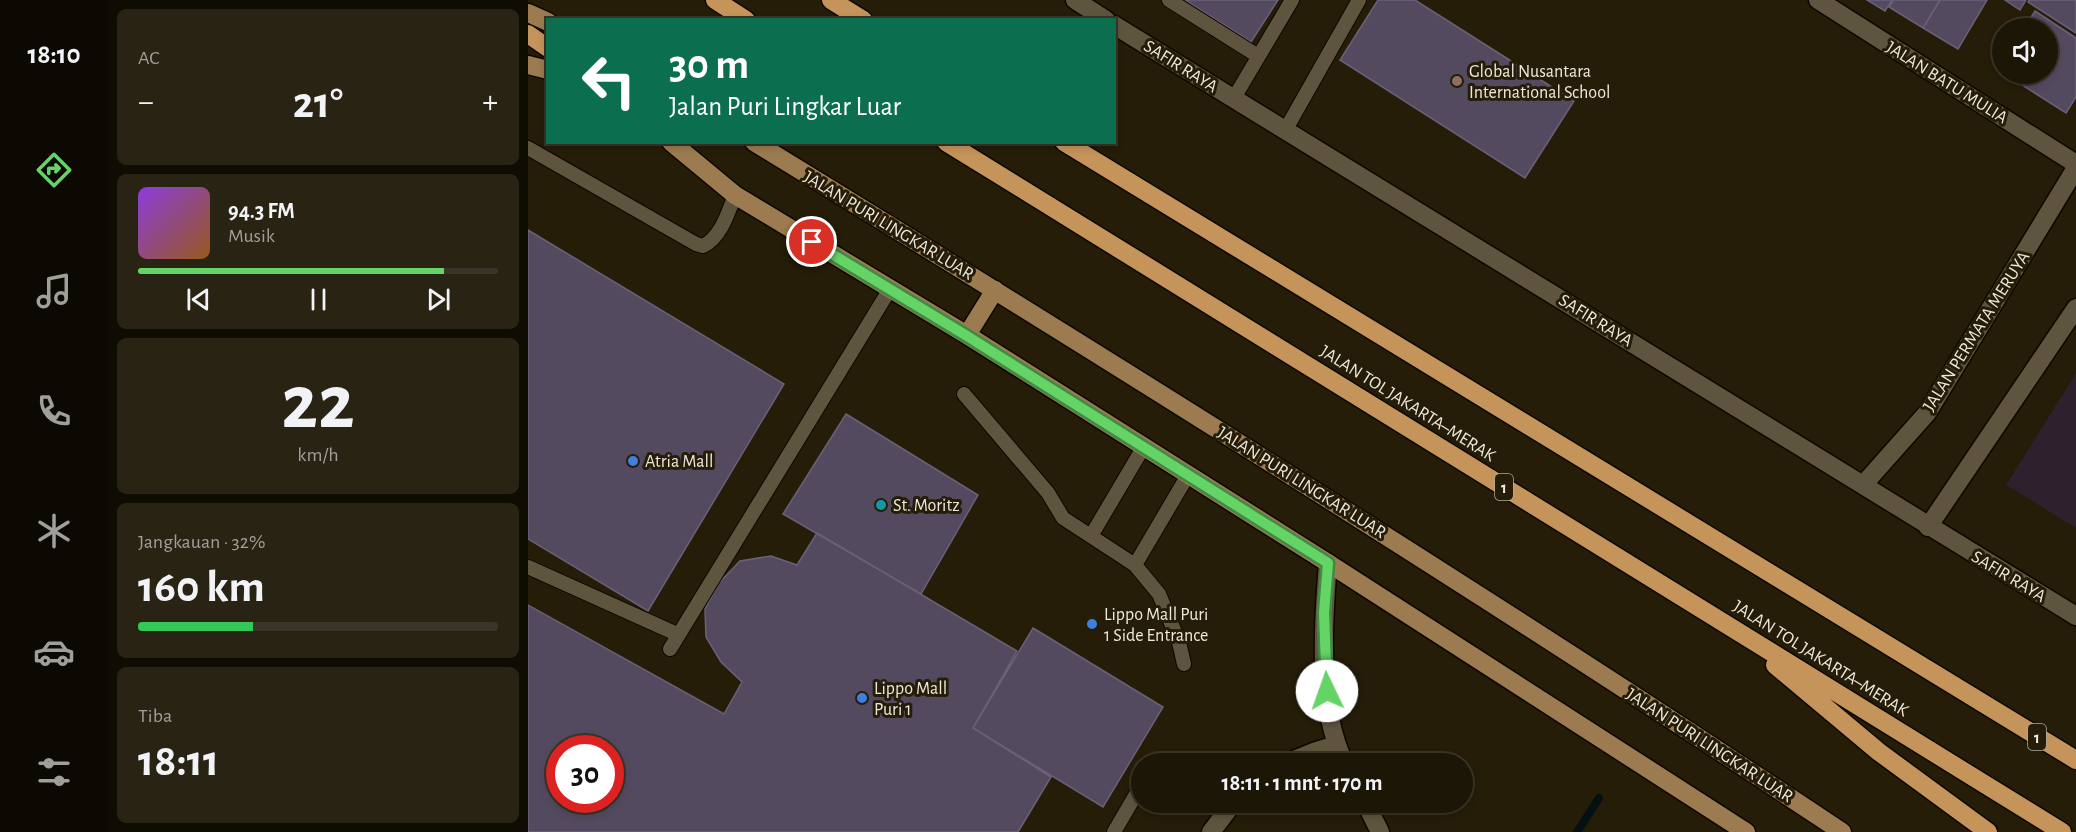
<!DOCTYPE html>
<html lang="id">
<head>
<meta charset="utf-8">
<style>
	body { margin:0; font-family:"Alegreya Sans",sans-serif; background:#292314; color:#f1f3f6; height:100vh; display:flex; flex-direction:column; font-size:22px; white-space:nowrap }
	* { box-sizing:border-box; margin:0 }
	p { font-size:20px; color:#a09f9b }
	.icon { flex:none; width:33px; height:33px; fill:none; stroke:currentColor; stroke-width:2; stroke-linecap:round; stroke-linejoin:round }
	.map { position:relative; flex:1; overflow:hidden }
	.sheet { display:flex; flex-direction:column; gap:9px; padding:9px; background:#0f0c03; width:420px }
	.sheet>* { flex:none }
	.banner { position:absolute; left:18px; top:18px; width:570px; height:126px; border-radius:0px; box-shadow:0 3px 9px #0003,0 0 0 2px #3a3528; background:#0b6e4f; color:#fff; overflow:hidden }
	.fabs { position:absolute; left:1464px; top:18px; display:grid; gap:12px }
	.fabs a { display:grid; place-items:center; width:66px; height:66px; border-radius:50%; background:#1c1606; box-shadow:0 3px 9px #0003,0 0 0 2px #3a3528; font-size:30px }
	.speed { position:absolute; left:18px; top:735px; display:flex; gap:12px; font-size:30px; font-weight:700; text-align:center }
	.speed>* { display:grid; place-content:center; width:78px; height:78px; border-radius:50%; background:#1c1606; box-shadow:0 3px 9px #0003,0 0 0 2px #3a3528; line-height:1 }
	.speed .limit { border:9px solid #d22; background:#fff; color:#111 }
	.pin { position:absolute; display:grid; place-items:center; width:51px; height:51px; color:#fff; margin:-26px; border:3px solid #fff; border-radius:50%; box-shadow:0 2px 6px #0007 }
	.me { position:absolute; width:66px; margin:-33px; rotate:357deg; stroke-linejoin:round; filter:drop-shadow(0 0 4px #0008) }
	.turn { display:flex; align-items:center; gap:21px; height:126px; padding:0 24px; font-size:27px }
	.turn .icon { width:78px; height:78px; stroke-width:2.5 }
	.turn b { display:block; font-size:42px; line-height:51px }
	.big { font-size:45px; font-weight:700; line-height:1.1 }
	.sheet .widget { flex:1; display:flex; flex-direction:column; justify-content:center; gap:9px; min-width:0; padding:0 21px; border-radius:9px; background:#292314 }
	.sheet .dial { align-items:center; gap:0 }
	.dial b { font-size:78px; line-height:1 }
	.song { display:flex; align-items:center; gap:18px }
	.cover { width:72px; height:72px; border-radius:9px; background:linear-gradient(135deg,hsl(270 70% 55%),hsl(30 70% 35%)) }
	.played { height:6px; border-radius:3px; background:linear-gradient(90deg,#65d467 85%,#3a3528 85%) }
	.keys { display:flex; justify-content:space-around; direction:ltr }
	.heat { display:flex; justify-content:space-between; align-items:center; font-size:33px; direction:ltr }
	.charge { height:9px; border-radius:4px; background:linear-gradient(90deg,#34c759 32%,#3a3528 0) }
	.trip { position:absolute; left:603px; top:753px; width:342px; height:60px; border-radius:30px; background:#1c1606; box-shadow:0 3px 9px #0003,0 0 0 2px #3a3528; font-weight:700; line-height:60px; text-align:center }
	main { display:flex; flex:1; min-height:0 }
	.tabs { display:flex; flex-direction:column; width:108px; justify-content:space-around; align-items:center; background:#0b0902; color:#a09f9b }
	.tabs .icon { width:42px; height:42px }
	.tabs .on { color:#65d467 }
	.tabs b { font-size:27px; color:#f1f3f6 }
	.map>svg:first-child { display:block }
	.education { fill:#2e202c }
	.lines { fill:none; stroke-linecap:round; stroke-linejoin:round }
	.stream { stroke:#051012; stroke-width:8 }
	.building { fill:#534a60; stroke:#6a6178; stroke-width:1.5; fill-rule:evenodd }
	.service-casing { stroke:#0e0700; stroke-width:16 }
	.minor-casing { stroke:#0e0700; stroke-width:21 }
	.tertiary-casing { stroke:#0e0700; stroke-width:21 }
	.primary-casing { stroke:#0e0700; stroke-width:21 }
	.motorway-casing { stroke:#0e0700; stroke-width:21 }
	.service { stroke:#5f553f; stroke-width:14 }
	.minor { stroke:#5f553f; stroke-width:18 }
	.tertiary { stroke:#5f553f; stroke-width:18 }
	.primary { stroke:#9c7b50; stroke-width:18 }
	.motorway { stroke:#c5945b; stroke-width:18 }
	.route-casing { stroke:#428a43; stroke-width:15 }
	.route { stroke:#65d467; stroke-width:10 }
	.education-dot { fill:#8d6e63; stroke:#251d08; stroke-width:2 }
	.shop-dot { fill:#3f7fe0; stroke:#251d08; stroke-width:2 }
	.culture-dot { fill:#0f9aa8; stroke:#251d08; stroke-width:2 }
	.labels { text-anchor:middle; stroke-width:6; stroke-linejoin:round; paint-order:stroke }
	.shield { fill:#251d08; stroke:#b2ab9c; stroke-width:1.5 }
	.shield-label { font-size:16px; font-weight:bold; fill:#eee8db }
	.street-label { font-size:18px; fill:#eee8db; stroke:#251d08 }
	.poi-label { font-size:18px; fill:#eee8db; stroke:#251d08; text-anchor:start }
</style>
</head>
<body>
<main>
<nav class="tabs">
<b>18:10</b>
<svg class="icon on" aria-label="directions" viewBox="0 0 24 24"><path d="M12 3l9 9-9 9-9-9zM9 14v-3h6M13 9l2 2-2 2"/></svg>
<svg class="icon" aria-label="music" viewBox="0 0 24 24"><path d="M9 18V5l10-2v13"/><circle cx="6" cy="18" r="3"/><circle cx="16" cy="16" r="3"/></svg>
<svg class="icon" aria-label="phone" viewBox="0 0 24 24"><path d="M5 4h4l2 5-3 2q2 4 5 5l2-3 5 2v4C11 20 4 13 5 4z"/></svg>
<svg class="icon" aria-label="climate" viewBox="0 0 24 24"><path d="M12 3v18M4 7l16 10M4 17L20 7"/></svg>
<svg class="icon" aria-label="car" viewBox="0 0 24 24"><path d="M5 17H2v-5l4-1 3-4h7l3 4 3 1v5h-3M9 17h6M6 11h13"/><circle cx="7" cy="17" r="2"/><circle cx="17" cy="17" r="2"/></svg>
<svg class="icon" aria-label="filters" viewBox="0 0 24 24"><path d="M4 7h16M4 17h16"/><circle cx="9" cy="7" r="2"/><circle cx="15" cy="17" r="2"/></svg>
</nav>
<section class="sheet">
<div class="widget"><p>AC</p>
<div class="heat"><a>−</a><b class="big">21°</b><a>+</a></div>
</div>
<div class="widget">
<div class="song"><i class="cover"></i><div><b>94.3 FM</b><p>Musik</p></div></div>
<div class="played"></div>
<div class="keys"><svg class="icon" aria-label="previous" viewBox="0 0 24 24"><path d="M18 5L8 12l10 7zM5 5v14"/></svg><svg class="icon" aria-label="pause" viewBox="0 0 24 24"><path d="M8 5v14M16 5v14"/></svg><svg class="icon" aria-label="next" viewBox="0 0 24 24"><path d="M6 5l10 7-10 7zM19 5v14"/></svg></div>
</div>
<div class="widget dial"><b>22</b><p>km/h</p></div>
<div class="widget"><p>Jangkauan · 32%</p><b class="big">160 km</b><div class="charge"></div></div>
<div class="widget"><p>Tiba</p><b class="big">18:11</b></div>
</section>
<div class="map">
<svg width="1548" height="832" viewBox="0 0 1548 832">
	<rect width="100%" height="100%" fill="#251d08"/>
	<!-- education -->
	<path class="education" d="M1548 373V528L1478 485Z"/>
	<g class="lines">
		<!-- stream -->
		<path class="stream" d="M1049 832 1071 798"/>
	</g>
	<!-- building -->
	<path class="building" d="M657 0H750L723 42Z
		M850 0H887L1046 101 997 178 812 60Z
		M1339 0H1364L1357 11Z
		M1366 0H1412L1395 28 1361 7Z
		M1412 0H1459L1430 49 1395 28Z
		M1477 0H1498L1492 10Z
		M1501 0H1548V33L1500 2Z
		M1507 11 1548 38V97L1538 113 1477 74H1520V28H1496Z
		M0 230 256 384 120 611 0 539Z
		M318 414 450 495 393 594 255 514Z
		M289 533 489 651 445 728 523 777 490 832H0V605L196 714 214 682 193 662 178 637 177 609 190 584 212 561 243 556 269 565ZM32 748H82V800H32Z
		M505 628 635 707 575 807 445 728Z"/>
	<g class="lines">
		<defs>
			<path id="service" d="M641 0 730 56
				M706 98 764 0
				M758 129 831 0
				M0 148 168 244 175 246C193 237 200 213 207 195
				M436 394 520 493 535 518 607 565 631 594 651 642 656 664
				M563 536 615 448
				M607 565 660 475
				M0 567 151 635
				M142 649 362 289
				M586 832 614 784"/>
			<path id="minor" d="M1290 0 1548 164
				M800 563C795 624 789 708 817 764
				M756 764 788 751 808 745
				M837 802 852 832
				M683 832 706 802"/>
			<path id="tertiary" d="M547 0 578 20
				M586 25 1548 616
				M1335 485 1399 413 1548 168
				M1400 527 1548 308"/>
			<path id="primary" d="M0 13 20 22
				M0 65 20 70
				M143 142 207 195 439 335 800 563 1218 832
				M226 142C593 367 956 594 1314 832
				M439 335 467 290"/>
			<path id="motorway" d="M187 0 218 20
				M303 0 335 20
				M0 34 20 48
				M418 142 1534 832
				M536 142 1548 760
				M1247 665 1351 752 1460 832"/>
		</defs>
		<!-- service casing -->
		<use href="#service" class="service-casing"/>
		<!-- minor casing -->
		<use href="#minor" class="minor-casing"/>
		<!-- tertiary casing -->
		<use href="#tertiary" class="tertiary-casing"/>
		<!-- primary casing -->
		<use href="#primary" class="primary-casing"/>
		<!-- motorway casing -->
		<use href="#motorway" class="motorway-casing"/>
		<!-- service -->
		<use href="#service" class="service"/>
		<!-- minor -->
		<use href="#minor" class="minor"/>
		<!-- tertiary -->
		<use href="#tertiary" class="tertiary"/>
		<!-- primary -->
		<use href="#primary" class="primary"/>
		<!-- motorway -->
		<use href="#motorway" class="motorway"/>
	</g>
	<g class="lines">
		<defs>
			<path id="route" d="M284 242 439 336 800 563 796 613 799 691"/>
		</defs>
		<!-- route casing -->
		<use href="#route" class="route-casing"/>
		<!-- route -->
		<use href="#route" class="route"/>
	</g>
	<!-- markers -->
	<circle class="education-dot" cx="929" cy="81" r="6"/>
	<g class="shop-dot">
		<circle cx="105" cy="461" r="6"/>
		<circle cx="564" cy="624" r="6"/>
		<circle cx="334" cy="698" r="6"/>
	</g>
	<circle class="culture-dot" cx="353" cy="505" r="6"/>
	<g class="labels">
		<!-- shield labels -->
		<g class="shield">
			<rect x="967" y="474" width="18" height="26" rx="4.5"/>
			<rect x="1500" y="724" width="18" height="26" rx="4.5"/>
		</g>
		<g class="shield-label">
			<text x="976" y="493">1</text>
			<text x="1509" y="743">1</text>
		</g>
		<!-- street labels -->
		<g class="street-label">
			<text transform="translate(653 66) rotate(32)" y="6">SAFIR RAYA</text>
			<text transform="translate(1419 82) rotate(32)" y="6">JALAN BATU MULIA</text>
			<text transform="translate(361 225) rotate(31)" y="6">JALAN PURI LINGKAR LUAR</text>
			<text transform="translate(1068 320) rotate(32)" y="6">SAFIR RAYA</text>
			<text transform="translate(1448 331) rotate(-58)" y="6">JALAN PERMATA MERUYA</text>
			<text transform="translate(880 403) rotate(32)" y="6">JALAN TOL JAKARTA–MERAK</text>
			<text transform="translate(774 482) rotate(32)" y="6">JALAN PURI LINGKAR LUAR</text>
			<text transform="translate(1481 576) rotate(31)" y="6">SAFIR RAYA</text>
			<text transform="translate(1293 658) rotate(32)" y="6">JALAN TOL JAKARTA–MERAK</text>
			<text transform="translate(1182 745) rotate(33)" y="6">JALAN PURI LINGKAR LUAR</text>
		</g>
		<!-- poi labels -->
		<g class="poi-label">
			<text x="941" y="77">Global Nusantara<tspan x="941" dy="21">International School</tspan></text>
			<text x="117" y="467">Atria Mall</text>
			<text x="365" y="511">St. Moritz</text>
			<text x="576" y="620">Lippo Mall Puri<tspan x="576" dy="21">1 Side Entrance</tspan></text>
			<text x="346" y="694">Lippo Mall<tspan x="346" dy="21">Puri 1</tspan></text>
		</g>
	</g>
</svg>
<div class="fabs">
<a><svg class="icon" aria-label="sound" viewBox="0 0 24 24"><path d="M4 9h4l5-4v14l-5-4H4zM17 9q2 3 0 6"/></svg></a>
</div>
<div class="speed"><div class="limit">30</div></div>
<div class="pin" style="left:284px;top:242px;background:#d93025"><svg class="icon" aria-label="arrive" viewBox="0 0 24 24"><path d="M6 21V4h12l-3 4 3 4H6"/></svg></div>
<svg class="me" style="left:799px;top:691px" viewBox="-20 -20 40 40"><circle r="19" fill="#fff"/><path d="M0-13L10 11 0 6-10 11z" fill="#65d467"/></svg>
<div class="trip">18:11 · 1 mnt · 170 m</div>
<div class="banner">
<div class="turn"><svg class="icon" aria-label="left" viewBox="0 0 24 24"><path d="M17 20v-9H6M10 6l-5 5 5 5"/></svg><div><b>30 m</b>Jalan Puri Lingkar Luar</div></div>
</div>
</div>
</main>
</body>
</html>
